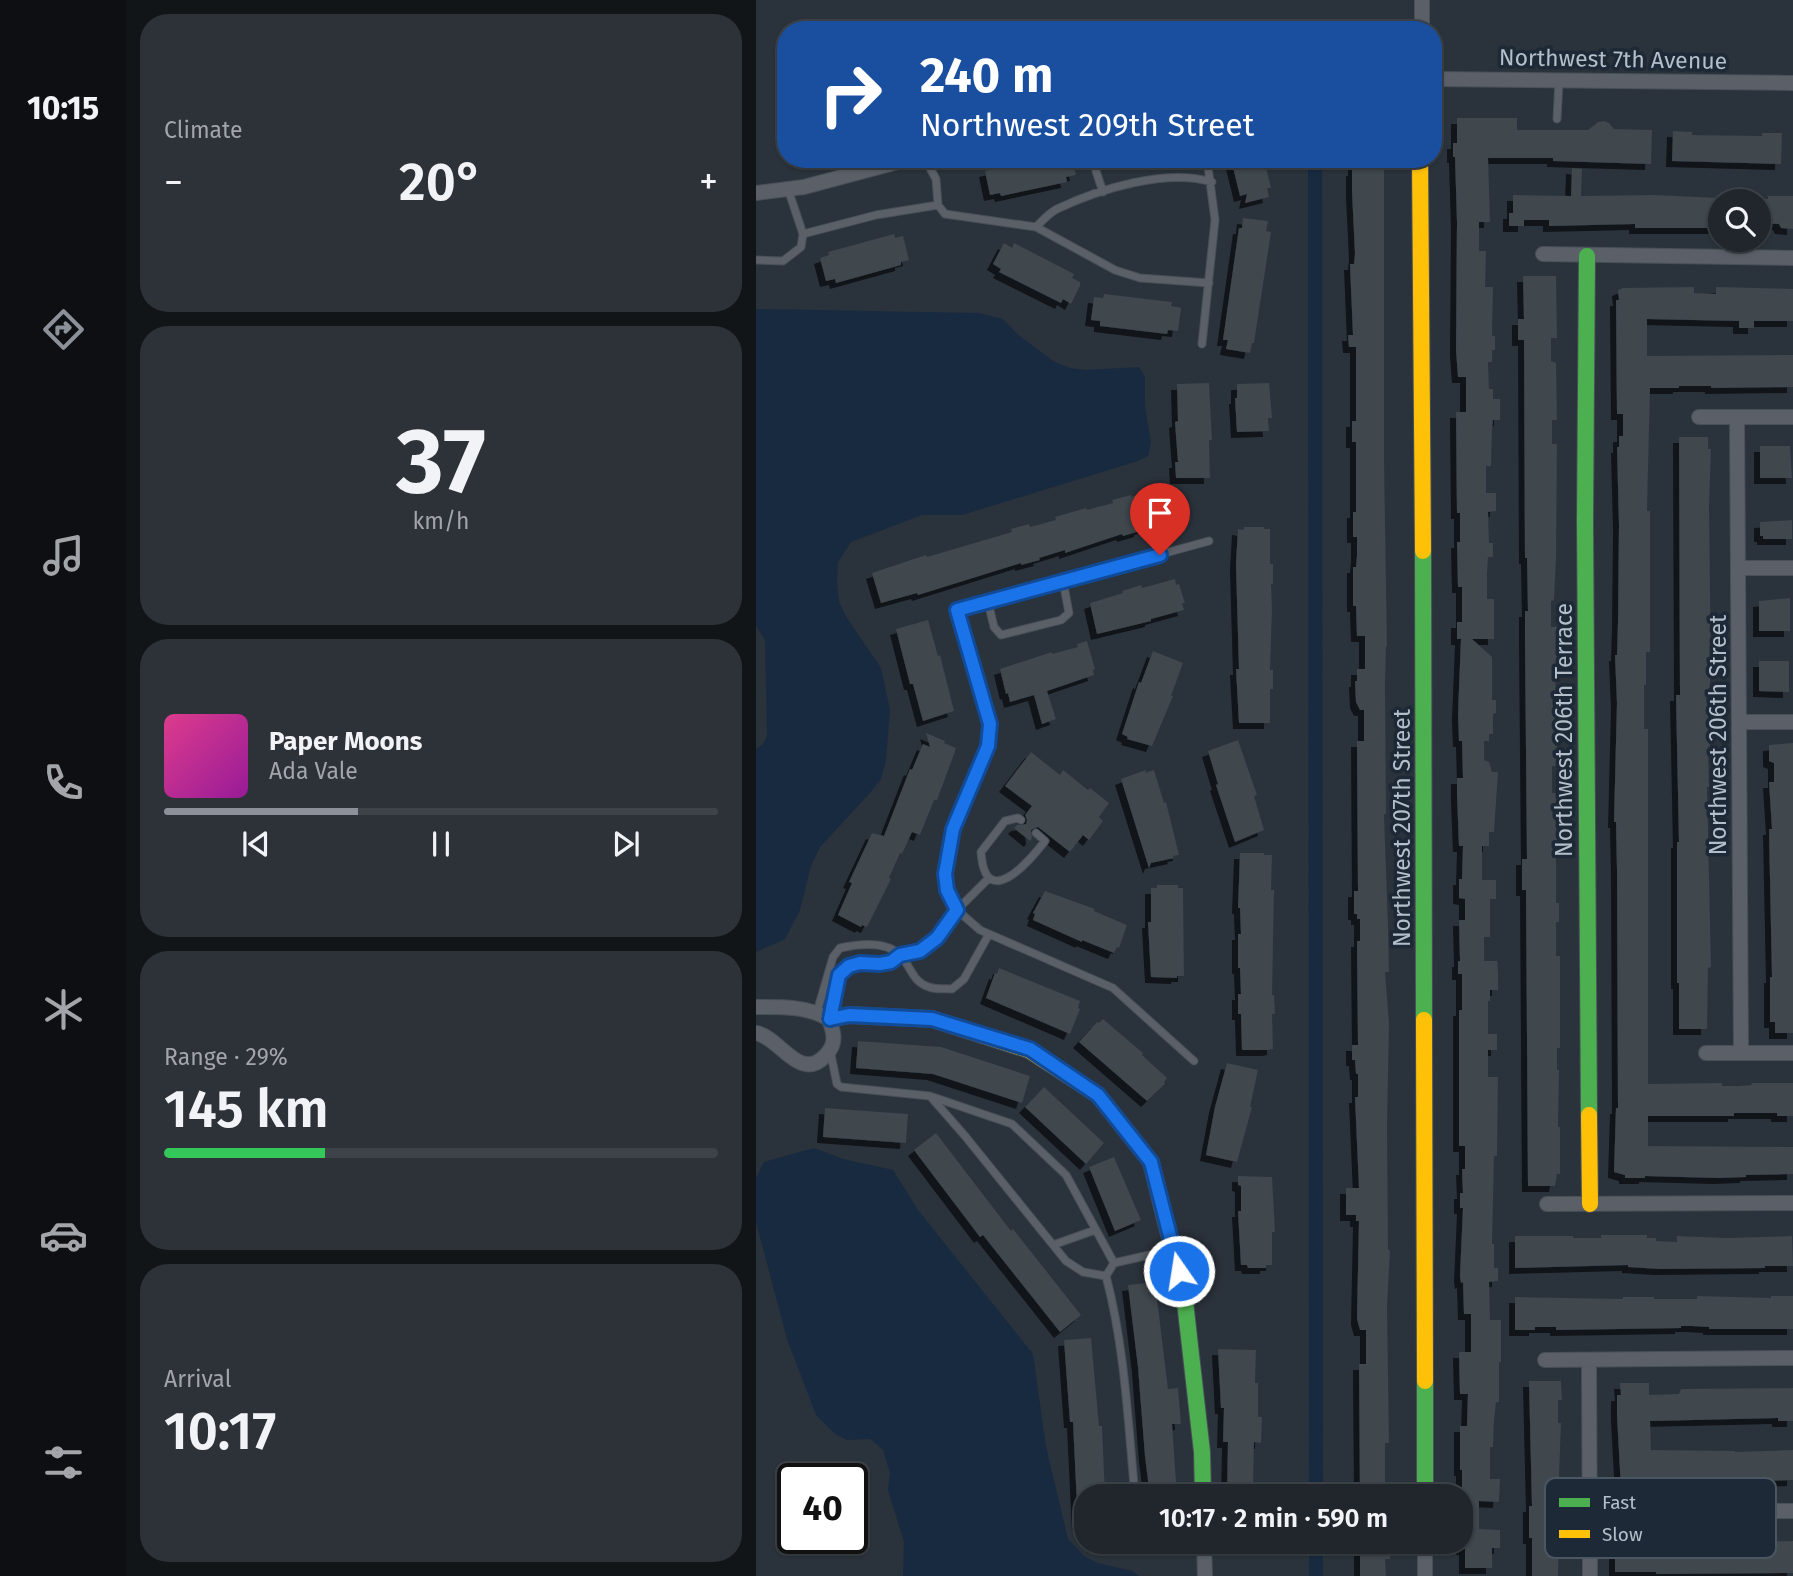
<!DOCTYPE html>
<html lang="en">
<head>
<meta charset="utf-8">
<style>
	body { margin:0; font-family:"Fira Sans",sans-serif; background:#2d3238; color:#f1f3f6; height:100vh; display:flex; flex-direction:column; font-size:26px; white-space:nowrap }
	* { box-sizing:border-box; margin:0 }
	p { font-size:23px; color:#a2a5a9 }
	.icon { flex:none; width:38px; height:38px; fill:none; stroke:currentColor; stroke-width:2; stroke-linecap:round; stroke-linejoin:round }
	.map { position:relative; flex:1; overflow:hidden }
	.sheet { display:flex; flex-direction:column; gap:14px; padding:14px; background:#121518; width:630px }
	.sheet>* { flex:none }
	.banner { position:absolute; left:21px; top:21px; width:665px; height:147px; border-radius:28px; box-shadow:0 2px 5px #0004,0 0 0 2px #3d4348; background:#1a4fa0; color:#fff; overflow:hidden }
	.controls { position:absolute; left:952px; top:189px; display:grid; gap:14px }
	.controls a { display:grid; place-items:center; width:63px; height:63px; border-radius:50%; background:#20262c; box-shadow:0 2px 5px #0004,0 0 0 2px #3d4348; font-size:35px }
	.speed { position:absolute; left:21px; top:1463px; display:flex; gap:14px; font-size:35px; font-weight:700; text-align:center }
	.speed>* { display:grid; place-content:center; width:91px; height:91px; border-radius:50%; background:#20262c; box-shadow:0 2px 5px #0004,0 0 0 2px #3d4348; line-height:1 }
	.speed .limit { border:4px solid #111; border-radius:10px; background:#fff; color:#111 }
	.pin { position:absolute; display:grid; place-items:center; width:60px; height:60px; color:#fff; margin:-72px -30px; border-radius:50% 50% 50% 0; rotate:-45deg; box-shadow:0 0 7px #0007 }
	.pin .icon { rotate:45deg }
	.me { position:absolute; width:77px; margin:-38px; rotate:347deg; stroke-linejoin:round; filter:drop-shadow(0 0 5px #0008) }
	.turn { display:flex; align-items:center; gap:24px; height:147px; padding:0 28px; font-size:32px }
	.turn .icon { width:91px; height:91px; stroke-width:2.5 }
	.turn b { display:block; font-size:49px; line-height:60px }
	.big { font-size:52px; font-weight:600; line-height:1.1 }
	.sheet .widget { flex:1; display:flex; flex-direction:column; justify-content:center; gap:10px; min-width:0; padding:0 24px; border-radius:28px; background:#2d3238 }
	.sheet .dial { align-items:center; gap:0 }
	.dial b { font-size:91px; line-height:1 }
	.song { display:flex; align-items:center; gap:21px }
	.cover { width:84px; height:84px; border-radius:10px; background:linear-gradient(135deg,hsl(330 70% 55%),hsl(300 70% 35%)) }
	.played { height:7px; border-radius:4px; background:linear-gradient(90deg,#8c9099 35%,#3d4348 35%) }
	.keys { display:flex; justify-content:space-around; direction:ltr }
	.heat { display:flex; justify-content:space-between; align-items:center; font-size:38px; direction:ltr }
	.charge { height:10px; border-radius:5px; background:linear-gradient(90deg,#34c759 29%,#3d4348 0) }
	.trip { position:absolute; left:318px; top:1484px; width:399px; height:70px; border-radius:28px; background:#20262c; box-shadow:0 2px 5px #0004,0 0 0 2px #3d4348; font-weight:600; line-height:70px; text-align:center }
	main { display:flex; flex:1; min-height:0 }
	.tabs { display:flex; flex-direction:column; width:126px; justify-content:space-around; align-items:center; background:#0d0f12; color:#a2a5a9 }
	.tabs .icon { width:49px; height:49px }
	.tabs .on { color:#8c9099 }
	.tabs b { font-size:32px; color:#f1f3f6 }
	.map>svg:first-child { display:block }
	.water { fill:#182a40 }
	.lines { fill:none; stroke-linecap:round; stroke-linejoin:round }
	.canal { stroke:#182a40; stroke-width:14 }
	.building { fill:#3f464e; filter:url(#shadow) }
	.lane-casing { stroke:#484f57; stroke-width:9 }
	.street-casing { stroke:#484f57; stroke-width:16 }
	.fast-casing { stroke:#484f57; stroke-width:18 }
	.slow-casing { stroke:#484f57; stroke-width:18 }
	.lane { stroke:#5b6068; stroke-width:7 }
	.street { stroke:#5b6068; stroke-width:14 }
	.fast { stroke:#4caf50; stroke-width:16 }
	.slow { stroke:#ffc107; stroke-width:16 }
	.route-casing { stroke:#114b97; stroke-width:18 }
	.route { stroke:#1a73e8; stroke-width:12 }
	.labels { text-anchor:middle; stroke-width:7; stroke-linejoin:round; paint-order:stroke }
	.street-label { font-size:23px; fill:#b5bfcb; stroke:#1d2936 }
	.key { fill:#1d2936; stroke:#4b5663; stroke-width:2 }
	.key-label { font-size:19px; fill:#b5bfcb }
</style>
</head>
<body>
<main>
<nav class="tabs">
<b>10:15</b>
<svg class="icon on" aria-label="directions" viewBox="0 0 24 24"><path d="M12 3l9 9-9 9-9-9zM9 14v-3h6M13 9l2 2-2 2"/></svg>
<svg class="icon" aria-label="music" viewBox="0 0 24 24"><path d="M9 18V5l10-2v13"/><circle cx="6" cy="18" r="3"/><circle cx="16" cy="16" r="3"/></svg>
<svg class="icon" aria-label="phone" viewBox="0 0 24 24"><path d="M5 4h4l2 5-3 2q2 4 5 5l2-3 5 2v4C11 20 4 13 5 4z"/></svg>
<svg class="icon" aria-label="climate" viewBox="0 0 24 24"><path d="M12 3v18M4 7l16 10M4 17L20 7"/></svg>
<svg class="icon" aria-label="car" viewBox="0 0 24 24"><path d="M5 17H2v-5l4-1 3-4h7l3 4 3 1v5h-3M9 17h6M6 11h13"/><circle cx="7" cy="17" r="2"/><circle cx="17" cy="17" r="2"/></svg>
<svg class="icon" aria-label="filters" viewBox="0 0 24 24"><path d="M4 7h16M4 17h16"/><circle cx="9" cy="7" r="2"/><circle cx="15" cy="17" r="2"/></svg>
</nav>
<section class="sheet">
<div class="widget"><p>Climate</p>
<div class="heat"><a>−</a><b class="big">20°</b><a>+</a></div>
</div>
<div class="widget dial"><b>37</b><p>km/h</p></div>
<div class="widget">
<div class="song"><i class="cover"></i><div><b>Paper Moons</b><p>Ada Vale</p></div></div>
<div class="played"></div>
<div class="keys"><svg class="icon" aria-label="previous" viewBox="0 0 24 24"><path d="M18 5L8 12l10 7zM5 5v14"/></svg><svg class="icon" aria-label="pause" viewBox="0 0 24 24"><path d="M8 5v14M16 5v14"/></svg><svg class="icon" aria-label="next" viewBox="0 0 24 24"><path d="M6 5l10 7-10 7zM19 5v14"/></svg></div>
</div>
<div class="widget"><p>Range · 29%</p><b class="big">145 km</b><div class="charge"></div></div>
<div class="widget"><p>Arrival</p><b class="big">10:17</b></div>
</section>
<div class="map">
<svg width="1037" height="1576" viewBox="0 0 1037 1576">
	<defs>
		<filter id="shadow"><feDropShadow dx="-6" dy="6" stdDeviation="0" flood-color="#0009"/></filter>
	</defs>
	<rect width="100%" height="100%" fill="#2a323b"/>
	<!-- water -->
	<path class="water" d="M0 309 223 313 247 319 261 334 297 361 314 368 329 370 383 367 389 377V406L395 443 392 456 382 461 206 515H166L95 542 82 562 81 583 83 602 91 618 125 668 134 710 130 760 125 779 113 794 64 847 55 866 44 910 29 939 0 952V749L7 744 11 736 9 640 0 626Z
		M58 1148 87 1159 137 1170 162 1210 277 1354 290 1447 312 1539 328 1556 342 1563 376 1571 383 1576H147L148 1542 132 1490 134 1473 127 1450 114 1439 91 1440 79 1434 60 1415 31 1339 0 1222V1178L8 1162Z"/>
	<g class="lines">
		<!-- canal -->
		<path class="canal" d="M559 159 560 1496
			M560 1542V1576"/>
	</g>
	<!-- building -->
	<path class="building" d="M701 118H761V130H832L842 122 848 121 853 123 858 129 896 130 895 164 797 161V158H732L734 222H723V251H730L729 287H737L736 336H739V350H736V362H732L733 389H737V399H744V420H737L736 428 735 466H730V493H740V511L732 512 733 543H737V557H732L731 574V599H738V639H716L736 657V700H740V713L737 714V734H733V741H728V760L733 762 736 772H742L738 832H733V846H726V880H740V899H734V937H728V961H741L742 971V990H734V1001H732V1034H741V1050H732V1077H742L741 1156H738L736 1244H738V1268H742V1281L733 1282 734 1320H745V1362H743V1402H740L738 1420 737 1447H734V1479H744L743 1502 723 1501V1529L744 1530V1548H736V1568H709V1549H706V1470H704V1426H711L712 1394H704L703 1352H715V1314H708L707 1282 705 1283 704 1276 707 1208H704V1193H707L706 1169H709V1146H703V1010H706V974H702V961H704L703 920H709V899L703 898V879H706L707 846H703L701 795V778H707L706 741H703L702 714 705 639H701V622H706V587H702L701 542H704V513H701L700 412H710V377H702L700 350 701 222 699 157H697V143H701Z
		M917 131 936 132V135L1006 136V133H1026L1025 164 916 161Z
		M259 159H316L320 175 310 177 311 182 245 196 244 193 234 195 229 171 238 169 237 165Z
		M475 159H508L515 188H511L513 197 489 203 491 194 484 196Z
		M598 159H628V459L631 647 630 646 629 684 630 814H628L632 926 633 972H629L633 1023 631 1125 632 1250H634L631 1307 633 1443H629V1483L634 1482V1496H604L603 1364H610V1330H604L601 1319 603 1221H600V1215H590V1188H603L599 1097H602V1074H600L599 1060H596V1045H602L601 941H604V919H601V914H598V891H602L601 741H608V710H604L600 702 599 681H601V669H609V636H601L600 606H597V567H600L601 556V537H597V512H600V442H596V421H600V347H593L592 335H597L594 264H598L599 254 596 191V170H598Z
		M816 168 826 169 825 196 898 195 964 198V226L961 228H879V224L793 226V220H768V226H753V213H757V195L815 196Z
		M1012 196H1037V229L1025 228 1023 224 1003 223V199H1012Z
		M487 218 512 221 510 231 515 232 498 343H496L494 353 470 349 472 340H467L483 228H486Z
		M138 234 139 238 147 236 153 260 145 262V265L80 283 79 279 70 281 64 258 73 255 72 252Z
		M248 243 256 248 258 243 318 274 316 278 324 282V286L315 304 307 299 305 303 243 272 245 269 237 264Z
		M767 276H800L801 338H795V361L800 363 801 420H796V444H801L800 558 798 600 795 601V627H802V672L799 671 802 766H796V793H802L800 830H803V850H800V903H803V922H800V956H804V1048H801V1070H803L802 1127H804V1174H801L799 1186H772L770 890H766V859H771L769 639V611H772L771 558H769L768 340H762V319H768Z
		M938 287V293L960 294V287L1037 289V321H998V328H983V321L891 319V356L1037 355V387L955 388V386H923V388H894L891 511H894V652H890V685H888V729H892V1084L966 1083V1086H983L995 1085 996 1083H1037V1116H1021V1113H978V1116H892V1146L1037 1147V1174L990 1175V1177L963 1178 889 1176V1178H869V1175L858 1172 860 1108H862L861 870 860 822H858L861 703 859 655H861L862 623 863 525 861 447H863V436H867V414H861L860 300H863L862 290 867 288Z
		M348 294 416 302 415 306 425 308 422 331 412 330 411 334 344 326V321L335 320 338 297 347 298Z
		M453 383 456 440H453L454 478H420L419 462H422L419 422 422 421 421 384Z
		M513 383 516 418H512L513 431 481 432 479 398H481V384Z
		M923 437H952V449H955L953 506 955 668 952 710 954 746 952 747 953 787H951L955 967 952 968 951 1029H923V983H921V842H923L920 695H924Z
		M1004 446H1034L1036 478H1004Z
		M411 486 418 511 415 512 418 520 384 529V531L367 536 366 534 309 553V550L283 558 284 560 265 565V563L162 595 161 593 125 603 116 573 170 555 171 557 256 532 255 529 273 524 274 527 300 520 299 517 330 508 331 510 357 503 356 500 375 495V497Z
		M1036 520V539H1007V536H1004V522Z
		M488 527H508V529H514V564H517V584H515L516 610 514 670H517V689H514V723H483L480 669H483L480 564 482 529 488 530Z
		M419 579 420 585 423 584 429 603H426L428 610 395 619V621L341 634 334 603 367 593 366 591 385 585 386 588Z
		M1034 598V631H1003V601Z
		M172 620 182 656 184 655 198 711 167 721 157 684H154L140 629Z
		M331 641 339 669 337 670 338 675 291 691 300 719 286 724 278 695 254 702 252 693 250 694 244 669 296 652V654L322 647 321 644Z
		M397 651 427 663 415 696H417L396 746 371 739 372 737 366 734 383 682 385 683Z
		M1003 661H1033V692L1003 691Z
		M170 733 189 741 188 743 200 748 197 757 181 800H178L164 835 156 832 146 854 144 853 133 878 135 879 111 927 106 925 105 927 82 915 96 883 93 882 116 833 128 836 154 769 156 770 167 744 174 747Z
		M482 740 501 795 498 796 508 830 479 842 460 785 462 784 452 751Z
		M1037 743V1033H1019V1022H1014V977H1016L1013 829H1016L1013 782H1018V763L1013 761V745Z
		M275 752 304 775 307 770 332 790 334 788 353 803 343 817 347 821 333 840 327 835 314 852 282 827 275 830 276 838 274 841 258 828 261 825 270 824 271 820 269 815 276 806 249 786Z
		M390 770 389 773 398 770 408 803 410 802 423 855 417 856 418 858 395 863 393 868 365 779Z
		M484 853H508V855H516L515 890H518L516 995H518L519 1014H516L517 1049 512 1050H486L485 1014H482V994H485L484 968H482V934H485L484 908H482Z
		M401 885H422V888H427L428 976H421V978L395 977 392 922H395V888H401Z
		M289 891 339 909 338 911 371 925 363 948 361 947 358 953 326 940V942L277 920 279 914 277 913Z
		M243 968 324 1001 322 1008 324 1009 314 1034 230 998 239 973 241 974Z
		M347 1019 387 1053 386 1055 411 1078 408 1082 409 1084 391 1101 323 1042 341 1022 343 1023Z
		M102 1041 185 1047 274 1076 266 1103 177 1074 100 1068Z
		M471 1063 502 1070 494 1107H496L481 1162 450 1155 459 1107Z
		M288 1087 348 1143 330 1164 269 1107Z
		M69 1108 152 1114 150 1143 67 1137Z
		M180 1133 255 1231 257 1229 325 1315 304 1332 227 1235 224 1237 158 1150Z
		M358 1157 385 1220 359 1231 333 1167Z
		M482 1176 516 1177 519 1232H516V1265H510V1268H492L491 1265H485L482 1211H485V1186L482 1185Z
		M845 1235H891V1238H900V1241L921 1242V1236L971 1238 1036 1236 1037 1266H1009V1268L904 1269 872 1267V1265L759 1268V1236H817V1238H845Z
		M399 1282 412 1389 422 1388 425 1424H416L421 1496H394L389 1456 382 1367 372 1285Z
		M941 1296 1015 1298V1296H1037V1329H953V1327L936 1326H925V1328L800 1330V1327H779V1330H759V1297L867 1299V1297H898V1299H941Z
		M335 1338 343 1426H346L349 1496H331V1525H322L317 1422H314L308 1340Z
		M462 1349 500 1350 499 1383H502V1417H506L505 1443 498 1442 497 1484H510L509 1496H471L472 1442H467L468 1408H465Z
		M773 1381H805L806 1400H802V1423H805L802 1506H806V1526H803L802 1576H776V1538H773V1506H776Z
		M864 1383H893V1395L923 1394 925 1389 1037 1388V1421H1022V1418L894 1421 895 1450 979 1451V1452L1037 1450V1480L923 1483V1480H893V1488L865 1489 861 1415V1395H865Z
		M1037 1541V1573L900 1574V1572H859V1544Z
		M604 1542H634V1559H629L630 1576H604Z"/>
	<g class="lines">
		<defs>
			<path id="lane" d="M801 119 803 81
				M169 159 180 179 182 205 189 214 280 227 359 270 384 278 453 283
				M341 159 340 171 347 192
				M32 189 47 234
				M280 227C286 221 293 213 301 209 343 189 411 168 456 182
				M0 260 27 261 45 247 47 234 120 215 182 205
				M446 344 459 220 451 159
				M232 602 238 627 245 635 305 620 313 613 307 581
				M265 820 262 818 249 821 225 852C229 912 272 863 289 841L280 833
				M61 1012 77 957 84 948C102 944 129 940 144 955 155 966 156 982 173 987 180 990 189 988 196 989L208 979 233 934
				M74 1015 83 975 93 966 104 963 124 964 135 962 144 955 164 951 181 938 195 916 233 878
				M74 1050 81 1084 85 1087 174 1096 209 1136 310 1261 327 1272 350 1276
				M438 1061 357 988 224 930 201 910 191 890 189 874 197 829 232 746 234 724 201 610 453 541
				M177 1097 256 1124 310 1175 358 1263
				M297 1245 339 1230
				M358 1263 350 1276C369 1348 372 1423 379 1496
				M358 1263 415 1250"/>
			<path id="street" d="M666 30V0
				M677 79 1037 83
				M0 193 48 187 153 159
				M787 254 1037 258
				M943 417H1037
				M981 417 985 1053
				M983 568H1037
				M985 722H1037
				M0 1007C25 1007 51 1006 73 1019 78 1033 81 1043 70 1055 44 1084 24 1037 0 1033
				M950 1053H1037
				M791 1204 1037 1203
				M789 1360 1037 1358
				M833 1360 834 1576
				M834 1511H1037
				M448 1542 449 1576
				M669 1542V1576"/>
			<path id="fast" d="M831 256 829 521 833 1115
				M667 551 668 1020
				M406 1207 428 1293 446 1452 447 1496
				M669 1381V1496"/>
			<path id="slow" d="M664 159 667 551
				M73 1019 93 1015 176 1019 273 1050 342 1095 395 1162 406 1207
				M668 1020 669 1381
				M833 1115 834 1204"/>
		</defs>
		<!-- lane casing -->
		<use href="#lane" class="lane-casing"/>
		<!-- street casing -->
		<use href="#street" class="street-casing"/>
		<!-- fast casing -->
		<use href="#fast" class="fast-casing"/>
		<!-- slow casing -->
		<use href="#slow" class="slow-casing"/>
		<!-- lane -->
		<use href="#lane" class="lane"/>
		<!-- street -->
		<use href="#street" class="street"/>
		<!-- fast -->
		<use href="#fast" class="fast"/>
		<!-- slow -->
		<use href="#slow" class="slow"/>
	</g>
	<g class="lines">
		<defs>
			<path id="route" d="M404 555 201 610 234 724 232 746 197 829 189 874 191 890 201 910 181 938 164 951 144 955 135 962 124 964 104 963 93 966 83 975 74 1019 93 1015 176 1019 274 1049 342 1095 395 1162 423 1271"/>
		</defs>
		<!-- route casing -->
		<use href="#route" class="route-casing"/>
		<!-- route -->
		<use href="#route" class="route"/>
	</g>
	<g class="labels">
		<!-- street labels -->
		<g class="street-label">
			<text transform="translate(857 59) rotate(1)" y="8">Northwest 7th Avenue</text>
			<text transform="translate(808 730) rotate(-90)" y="8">Northwest 206th Terrace</text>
			<text transform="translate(962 735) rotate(-90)" y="8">Northwest 206th Street</text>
			<text transform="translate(646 828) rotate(-90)" y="8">Northwest 207th Street</text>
		</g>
	</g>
	<!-- legend -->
	<rect x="789" y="1478" width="231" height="80" rx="10" class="key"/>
	<rect x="803" y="1498" width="31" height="9" fill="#4caf50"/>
	<rect x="803" y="1530" width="31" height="8" fill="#ffc107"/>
	<g class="key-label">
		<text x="846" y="1509">Fast</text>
		<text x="846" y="1541">Slow</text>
	</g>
</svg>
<div class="controls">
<a><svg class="icon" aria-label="search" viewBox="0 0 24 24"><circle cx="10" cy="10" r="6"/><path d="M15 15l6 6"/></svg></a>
</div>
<div class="speed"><div class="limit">40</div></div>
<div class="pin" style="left:404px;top:555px;background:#d93025"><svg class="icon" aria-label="arrive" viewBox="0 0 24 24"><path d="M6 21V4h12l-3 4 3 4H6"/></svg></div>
<svg class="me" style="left:423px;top:1271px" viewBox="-20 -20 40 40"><circle r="17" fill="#1a73e8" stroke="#fff" stroke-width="3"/><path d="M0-11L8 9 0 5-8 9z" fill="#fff"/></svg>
<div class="trip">10:17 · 2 min · 590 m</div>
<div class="banner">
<div class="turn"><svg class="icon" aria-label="right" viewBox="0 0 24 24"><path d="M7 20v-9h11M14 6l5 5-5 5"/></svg><div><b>240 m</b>Northwest 209th Street</div></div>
</div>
</div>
</main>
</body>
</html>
